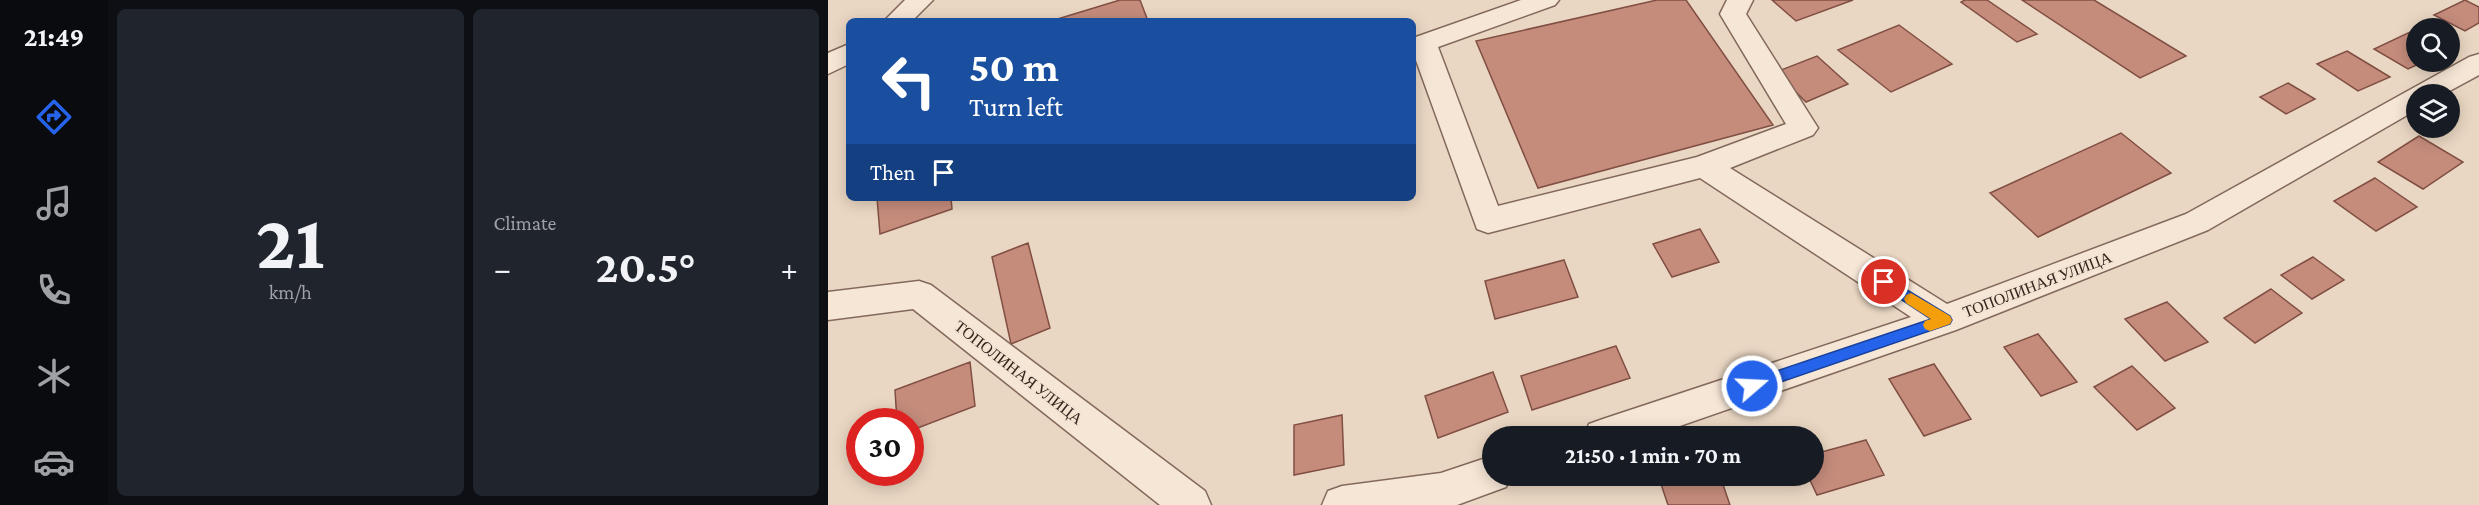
<!DOCTYPE html>
<html lang="en">
<head>
<meta charset="utf-8">
<style>
	body { margin:0; font-family:"Crimson Pro",serif; background:#20242c; color:#f1f3f6; height:100vh; display:flex; flex-direction:column; font-size:22px; white-space:nowrap }
	* { box-sizing:border-box; margin:0 }
	p { font-size:20px; color:#9ea1a6 }
	.icon { flex:none; width:33px; height:33px; fill:none; stroke:currentColor; stroke-width:2; stroke-linecap:round; stroke-linejoin:round }
	.map { position:relative; flex:1; overflow:hidden }
	.sheet { display:flex; flex-direction:column; gap:9px; padding:9px; background:#0d0f14; width:720px }
	.sheet>* { flex:none }
	.hud { position:absolute; left:18px; top:18px; width:570px; height:183px; border-radius:9px; box-shadow:0 3px 15px #0003; background:#1a4fa0; color:#fff; overflow:hidden }
	.tools { position:absolute; left:1578px; top:18px; display:grid; gap:12px }
	.tools a { display:grid; place-items:center; width:54px; height:54px; border-radius:50%; background:#171b24; box-shadow:0 3px 15px #0003; font-size:30px }
	.speed { position:absolute; left:18px; top:408px; display:flex; gap:12px; font-size:30px; font-weight:700; text-align:center }
	.speed>* { display:grid; place-content:center; width:78px; height:78px; border-radius:50%; background:#171b24; box-shadow:0 3px 15px #0003; line-height:1 }
	.speed .limit { border:9px solid #d22; background:#fff; color:#111 }
	.pin { position:absolute; display:grid; place-items:center; width:51px; height:51px; color:#fff; margin:-26px; border:3px solid #fff; border-radius:50%; box-shadow:0 2px 6px #0007 }
	.me { position:absolute; width:66px; margin:-33px; rotate:71deg; stroke-linejoin:round; filter:drop-shadow(0 0 4px #0008) }
	.turn { display:flex; align-items:center; gap:21px; height:126px; padding:0 24px; font-size:27px }
	.turn .icon { width:78px; height:78px; stroke-width:2.5 }
	.turn b { display:block; font-size:42px; line-height:51px }
	.then { display:flex; align-items:center; height:57px; padding:0 24px; background:#0003; gap:12px; font-size:22px }
	.big { font-size:45px; font-weight:700; line-height:1.1 }
	.sheet .card { flex:1; display:flex; flex-direction:column; justify-content:center; gap:9px; min-width:0; padding:0 21px; border-radius:9px; background:#20242c }
	.sheet .dial { align-items:center; gap:0 }
	.dial b { font-size:78px; line-height:1 }
	.heat { display:flex; justify-content:space-between; align-items:center; font-size:33px; direction:ltr }
	.sheet .tiles { flex:1; display:grid; gap:9px; grid-template-columns:repeat(2,1fr) }
	.trip { position:absolute; left:654px; top:426px; width:342px; height:60px; border-radius:30px; background:#171b24; box-shadow:0 3px 15px #0003; font-weight:700; line-height:60px; text-align:center }
	main { display:flex; flex:1; min-height:0 }
	.menu { display:flex; flex-direction:column; width:108px; justify-content:space-around; align-items:center; background:#090b0e; color:#9ea1a6 }
	.menu .icon { width:42px; height:42px }
	.menu .active { color:#2563eb }
	.menu b { font-size:27px; color:#f1f3f6 }
	.map>svg:first-child { display:block }
	.building { fill:#c58c7c; stroke:#804f43; stroke-width:1.5 }
	.lines { fill:none; stroke-linecap:round; stroke-linejoin:round }
	.minor-casing { stroke:#83695c; stroke-width:3 }
	.minor { fill:#f6e6d6; fill-rule:evenodd }
	.route { fill:#2563eb; stroke:#184099; stroke-width:1.5 }
	.slow { fill:#f59e0b }
	.labels { text-anchor:middle; stroke-width:4.5; stroke-linejoin:round; paint-order:stroke }
	.street-label { font-size:16px; fill:#34251e; stroke:#f2e3d2 }
</style>
</head>
<body>
<main>
<nav class="menu">
<b>21:49</b>
<svg class="icon active" aria-label="directions" viewBox="0 0 24 24"><path d="M12 3l9 9-9 9-9-9zM9 14v-3h6M13 9l2 2-2 2"/></svg>
<svg class="icon" aria-label="music" viewBox="0 0 24 24"><path d="M9 18V5l10-2v13"/><circle cx="6" cy="18" r="3"/><circle cx="16" cy="16" r="3"/></svg>
<svg class="icon" aria-label="phone" viewBox="0 0 24 24"><path d="M5 4h4l2 5-3 2q2 4 5 5l2-3 5 2v4C11 20 4 13 5 4z"/></svg>
<svg class="icon" aria-label="climate" viewBox="0 0 24 24"><path d="M12 3v18M4 7l16 10M4 17L20 7"/></svg>
<svg class="icon" aria-label="car" viewBox="0 0 24 24"><path d="M5 17H2v-5l4-1 3-4h7l3 4 3 1v5h-3M9 17h6M6 11h13"/><circle cx="7" cy="17" r="2"/><circle cx="17" cy="17" r="2"/></svg>
</nav>
<section class="sheet">
<div class="tiles">
<div class="card dial"><b>21</b><p>km/h</p></div>
<div class="card"><p>Climate</p>
<div class="heat"><a>−</a><b class="big">20.5°</b><a>+</a></div>
</div>
</div>
</section>
<div class="map">
<svg width="1651" height="505" viewBox="0 0 1651 505">
	<rect width="100%" height="100%" fill="#ead7c3"/>
	<!-- building -->
	<path class="building" d="M292 0H312L320 21H223Z
		M829 0H858L945 125 710 188 648 41Z
		M944 0H1025L968 21Z
		M1137 0H1159L1209 34 1189 42 1133 2Z
		M1194 0H1266L1358 56 1312 78Z
		M1637 0 1651 7V23L1637 31 1606 15Z
		M1071 25 1124 64 1063 92 1010 50Z
		M1582 32 1588 36V62H1595L1580 69 1546 49Z
		M1519 51 1562 77 1530 91 1489 64Z
		M989 56 1020 84 978 102 948 72Z
		M1460 83 1487 99 1458 114 1432 97Z
		M1293 133 1343 173 1210 237 1162 193Z
		M1591 136 1635 162 1595 189 1550 162Z
		M1547 178 1589 207 1548 231 1506 201Z
		M49 198H123L124 209 52 234Z
		M872 229 891 262 844 277 825 244Z
		M200 243 222 328 183 344 164 257Z
		M1485 257 1516 280 1484 299 1453 275Z
		M736 260 750 297 667 319 657 281Z
		M1443 289 1474 313 1427 343 1396 318Z
		M1339 302 1380 342 1337 361 1297 319Z
		M1210 334 1249 382 1213 396 1176 347Z
		M788 346 802 378 704 410 693 376Z
		M142 362 147 406 82 431V422H69L67 390Z
		M1106 364 1143 419 1096 436 1061 379Z
		M1304 366 1347 408 1309 430 1266 387Z
		M665 372 680 412 610 438 597 396Z
		M514 415 516 465 466 475V425Z
		M1038 440 1056 475 989 495 980 476H986V454Z
		M866 476H892L902 505H840L833 484Z"/>
	<g class="lines">
		<defs>
			<path id="minor" d="M77 0H105L84 21H56Z
				M693 0H731L727 5 610 47 670 206 869 157 958 124 892 14 899 0H925L918 14 990 128 985 135 902 168 1119 304 1358 214 1641 57 1651 54V75L1616 94H1588V110L1380 230 1128 330 823 436H756L761 424 775 419 1083 317 872 178 660 233 649 229 585 52V38Z
				M21 44V64L0 74V53Z
				M91 281 103 285 377 491 383 505H332L85 309 0 320V292Z
				M664 456V476H683L678 487 629 505H494L500 491 514 486 613 473Z"/>
		</defs>
		<!-- minor casing -->
		<use href="#minor" class="minor-casing"/>
		<!-- minor -->
		<use href="#minor" class="minor"/>
	</g>
	<!-- route -->
	<path class="route" d="M1056 276 1122 316 1124 320 1122 324 924 392 919 390 917 386 919 381 1103 319 1051 285 1049 282Z"/>
	<!-- slow -->
	<path class="slow" d="M1083 293 1122 316 1124 320 1122 324 1102 331 1097 329 1095 325 1097 321 1103 319 1078 303 1076 299 1078 295Z"/>
	<g class="labels">
		<!-- street labels -->
		<g class="street-label">
			<text transform="translate(1209 284) rotate(-21)" y="6">ТОПОЛИНАЯ УЛИЦА</text>
			<text transform="translate(191 372) rotate(38)" y="6">ТОПОЛИНАЯ УЛИЦА</text>
		</g>
	</g>
</svg>
<div class="tools">
<a><svg class="icon" aria-label="search" viewBox="0 0 24 24"><circle cx="10" cy="10" r="6"/><path d="M15 15l6 6"/></svg></a>
<a><svg class="icon" aria-label="layers" viewBox="0 0 24 24"><path d="M12 4l9 5-9 5-9-5zM3 14l9 5 9-5"/></svg></a>
</div>
<div class="speed"><div class="limit">30</div></div>
<div class="pin" style="left:1056px;top:282px;background:#d93025"><svg class="icon" aria-label="arrive" viewBox="0 0 24 24"><path d="M6 21V4h12l-3 4 3 4H6"/></svg></div>
<svg class="me" style="left:924px;top:386px" viewBox="-20 -20 40 40"><circle r="17" fill="#2563eb" stroke="#fff" stroke-width="3"/><path d="M0-11L8 9 0 5-8 9z" fill="#fff"/></svg>
<div class="trip">21:50 · 1 min · 70 m</div>
<div class="hud">
<div class="turn"><svg class="icon" aria-label="left" viewBox="0 0 24 24"><path d="M17 20v-9H6M10 6l-5 5 5 5"/></svg><div><b>50 m</b>Turn left</div></div>
<div class="then">Then<svg class="icon" aria-label="arrive" viewBox="0 0 24 24"><path d="M6 21V4h12l-3 4 3 4H6"/></svg></div>
</div>
</div>
</main>
</body>
</html>
